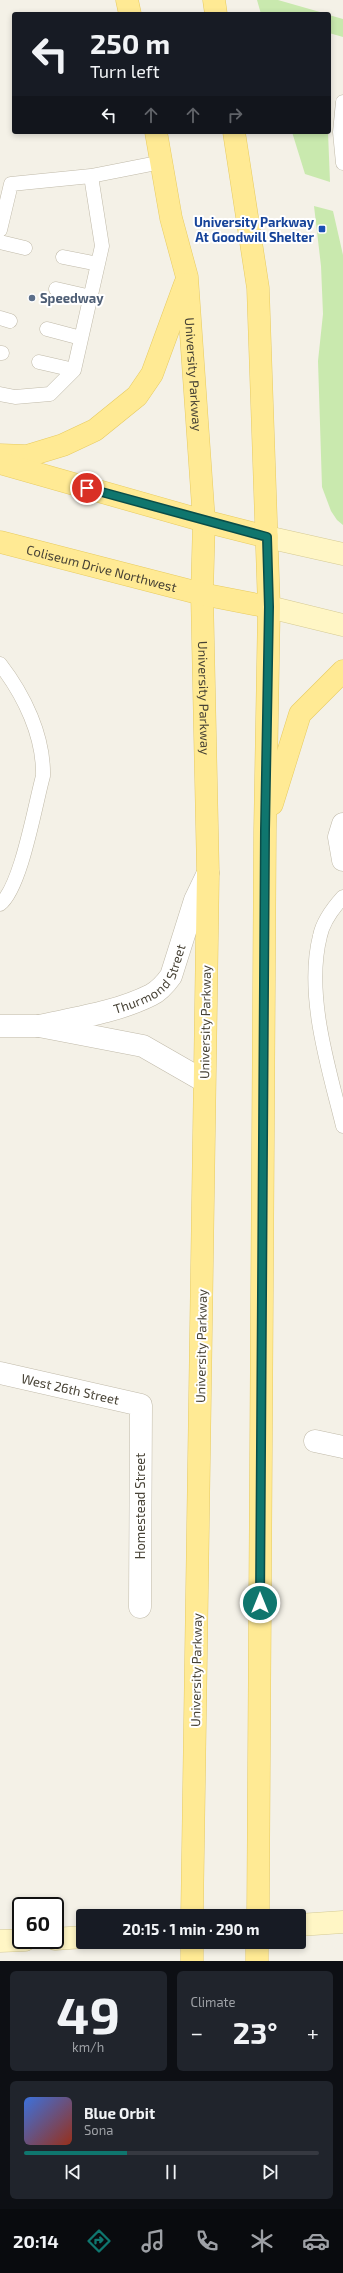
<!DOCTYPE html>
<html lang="en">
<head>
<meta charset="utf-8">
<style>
	body { margin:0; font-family:"Exo 2",sans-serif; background:#20242c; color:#f1f3f6; height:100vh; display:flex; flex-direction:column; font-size:15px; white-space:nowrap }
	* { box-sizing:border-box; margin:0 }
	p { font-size:13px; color:#9ea1a6 }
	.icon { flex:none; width:22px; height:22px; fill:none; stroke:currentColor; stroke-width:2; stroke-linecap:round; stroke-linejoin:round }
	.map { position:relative; height:1961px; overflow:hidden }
	.panel { display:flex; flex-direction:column; gap:10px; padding:10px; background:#0d0f14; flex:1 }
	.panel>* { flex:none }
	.hud { position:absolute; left:12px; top:12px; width:319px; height:122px; border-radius:4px; box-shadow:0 2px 6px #0003; background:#171b24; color:#f1f3f6; overflow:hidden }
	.speed { position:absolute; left:12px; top:1897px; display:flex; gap:8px; font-size:20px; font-weight:700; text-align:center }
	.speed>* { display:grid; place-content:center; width:52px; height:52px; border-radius:50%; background:#171b24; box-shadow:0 2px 6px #0003; line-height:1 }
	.speed .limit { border:2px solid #111; border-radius:6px; background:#fff; color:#111 }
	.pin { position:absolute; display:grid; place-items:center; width:34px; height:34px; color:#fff; margin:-17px; border:2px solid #fff; border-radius:50%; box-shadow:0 1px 4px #0007 }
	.me { position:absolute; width:44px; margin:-22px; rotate:0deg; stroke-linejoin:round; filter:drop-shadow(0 0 3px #0008) }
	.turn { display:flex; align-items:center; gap:14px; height:84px; padding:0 12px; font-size:18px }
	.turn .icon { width:52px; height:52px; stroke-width:2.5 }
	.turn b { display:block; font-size:28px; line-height:34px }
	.lanes { display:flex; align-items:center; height:38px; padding:0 12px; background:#0003; justify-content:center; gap:20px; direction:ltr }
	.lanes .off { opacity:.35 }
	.big { font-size:30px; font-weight:700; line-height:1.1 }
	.panel .tile { flex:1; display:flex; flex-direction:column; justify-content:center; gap:6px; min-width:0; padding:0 14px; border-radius:6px; background:#20242c }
	.panel .dial { align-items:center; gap:0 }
	.dial b { font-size:52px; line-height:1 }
	.song { display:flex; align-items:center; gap:12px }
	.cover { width:48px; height:48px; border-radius:6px; background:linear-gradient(135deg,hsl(220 70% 55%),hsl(10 70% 35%)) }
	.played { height:4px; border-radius:2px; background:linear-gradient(90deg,#0f766e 35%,#363941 35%) }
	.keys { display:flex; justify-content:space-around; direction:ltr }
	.heat { display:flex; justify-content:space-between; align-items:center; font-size:22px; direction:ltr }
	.panel .tiles { flex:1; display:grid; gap:10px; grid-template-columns:1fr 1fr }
	.tile:last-child { grid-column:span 2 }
	.trip { position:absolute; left:76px; top:1909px; width:230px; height:40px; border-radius:4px; background:#171b24; box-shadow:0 2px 6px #0003; font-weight:700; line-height:40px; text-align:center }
	.tab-bar { display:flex; height:64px; justify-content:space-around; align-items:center; background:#090b0e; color:#9ea1a6 }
	.tab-bar .icon { width:28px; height:28px }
	.tab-bar .on { color:#0f766e }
	.tab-bar b { font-size:18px; color:#f1f3f6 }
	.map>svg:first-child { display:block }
	.green { fill:#c9e9ae }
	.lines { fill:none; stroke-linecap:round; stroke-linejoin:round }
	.lane-casing { stroke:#c0baa9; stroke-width:15 }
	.street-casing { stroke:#c0baa9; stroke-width:23 }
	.secondary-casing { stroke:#d5ca95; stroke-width:23 }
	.primary-casing { stroke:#e7cb61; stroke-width:23 }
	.lane { stroke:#fff; stroke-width:14 }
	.street { stroke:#fff; stroke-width:22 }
	.secondary { stroke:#fff6c5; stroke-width:22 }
	.primary { stroke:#ffea94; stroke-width:22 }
	.route-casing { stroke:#0a4d48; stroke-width:10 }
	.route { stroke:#0f766e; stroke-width:7 }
	.transit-dot { fill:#1a4fb4; stroke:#fff; stroke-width:1.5 }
	.service-dot { fill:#5c6f8a; stroke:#fff; stroke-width:1.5 }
	.labels { text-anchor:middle; stroke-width:4; stroke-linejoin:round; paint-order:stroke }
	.transit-label { font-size:13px; font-weight:bold; fill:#164399; stroke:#fff; text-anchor:end }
	.service-label { font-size:13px; font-weight:bold; fill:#4e5e75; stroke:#fff; text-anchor:start }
	.street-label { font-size:13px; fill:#474235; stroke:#fff }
</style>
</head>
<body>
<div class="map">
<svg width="343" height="1961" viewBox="0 0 343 1961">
	<rect width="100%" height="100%" fill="#f4f1e7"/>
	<!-- green -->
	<path class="green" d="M257 0H278L327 14H261Z
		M329 15 343 19V37L329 33Z
		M292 132H328L330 182 305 174Z
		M314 206 333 211 343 255V525L337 520 331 511 322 487 318 361 323 314 321 266Z"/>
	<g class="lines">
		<defs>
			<path id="lane" d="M343 102 340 132 343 163
				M0 230 11 184 91 176
				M0 242 25 248
				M63 257 98 264
				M56 289 91 297
				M0 318 10 321
				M47 329 81 338
				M0 353H2
				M39 362 74 370
				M0 394 15 397 50 394 74 370 102 246 91 176 162 162
				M0 664C24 695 44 736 43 776 35 805 21 888 0 904
				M343 897C333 908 323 921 320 936 305 995 329 1069 343 1126"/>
			<g id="street">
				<path d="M343 824 339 837 343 860"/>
				<path d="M0 1026H39L143 1046 204 1081"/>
				<path id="s1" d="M39 1026C76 1018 117 1012 151 995 159 991 166 983 171 976L195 900 208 873"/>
				<path id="s2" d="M0 1373 141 1405 140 1607"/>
				<path d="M315 1441 343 1447"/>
			</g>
			<path id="secondary" d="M267 537 343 554
				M269 607 343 625
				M299 1925 343 1922
				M55 1939 83 1937
				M0 1941 25 1940"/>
			<g id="primary">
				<path d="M127 0 130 14"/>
				<path d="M214 0 216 14"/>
				<path id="s3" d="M156 132 171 218 187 277 204 521 202 594 208 873 192 1916"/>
				<path d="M234 132 258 288 269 607 265 830 258 1916"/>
				<path d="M0 455 27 456 63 445 95 430 137 396 152 374 185 284"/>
				<path d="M0 463 204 521 267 537"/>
				<path id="s4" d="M0 542 202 594 269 607"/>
				<path d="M272 804 300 714 343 671"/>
				<path d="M192 1942V1961"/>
				<path d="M257 1961V1942"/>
			</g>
		</defs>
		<!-- lane casing -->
		<use href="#lane" class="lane-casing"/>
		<!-- street casing -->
		<use href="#street" class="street-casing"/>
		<!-- secondary casing -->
		<use href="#secondary" class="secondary-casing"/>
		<!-- primary casing -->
		<use href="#primary" class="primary-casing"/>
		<!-- lane -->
		<use href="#lane" class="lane"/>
		<!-- street -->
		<use href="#street" class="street"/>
		<!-- secondary -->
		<use href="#secondary" class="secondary"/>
		<!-- primary -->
		<use href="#primary" class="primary"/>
	</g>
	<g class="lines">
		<defs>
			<path id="route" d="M87 488 267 537 269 607 265 830 260 1603"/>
		</defs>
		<!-- route casing -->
		<use href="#route" class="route-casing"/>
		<!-- route -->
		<use href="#route" class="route"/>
	</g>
	<!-- markers -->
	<rect class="transit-dot" x="318" y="225" width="8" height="8" rx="2"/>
	<circle class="service-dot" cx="32" cy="298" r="4"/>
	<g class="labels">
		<!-- transit labels -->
		<g class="transit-label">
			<text x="314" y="227">University Parkway<tspan x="314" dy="15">At Goodwill Shelter</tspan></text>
		</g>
		<!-- service labels -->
		<g class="service-label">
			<text x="40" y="303">Speedway</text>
		</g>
		<!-- street labels -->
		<g class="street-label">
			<text dy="5" stroke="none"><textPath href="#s3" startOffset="246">University Parkway</textPath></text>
			<text dy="5" stroke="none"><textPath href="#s4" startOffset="105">Coliseum Drive Northwest</textPath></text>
			<text dy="5" stroke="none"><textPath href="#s3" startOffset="570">University Parkway</textPath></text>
			<text dy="5" stroke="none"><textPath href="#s1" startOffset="127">Thurmond Street</textPath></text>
			<text transform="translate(205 1022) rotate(-89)" y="5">University Parkway</text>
			<text transform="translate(201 1346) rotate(-89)" y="5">University Parkway</text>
			<text dy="5" stroke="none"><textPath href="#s2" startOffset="72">West 26th Street</textPath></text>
			<text transform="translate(140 1506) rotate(-90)" y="5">Homestead Street</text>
			<text transform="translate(196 1670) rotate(-89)" y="5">University Parkway</text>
		</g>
	</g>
</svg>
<div class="speed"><div class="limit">60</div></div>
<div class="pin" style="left:87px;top:488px;background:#d93025"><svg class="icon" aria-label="arrive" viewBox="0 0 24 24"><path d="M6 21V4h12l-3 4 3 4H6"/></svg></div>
<svg class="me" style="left:260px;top:1603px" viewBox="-20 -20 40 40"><circle r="17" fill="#0f766e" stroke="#fff" stroke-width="3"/><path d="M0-11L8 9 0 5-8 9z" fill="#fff"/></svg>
<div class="trip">20:15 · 1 min · 290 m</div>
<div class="hud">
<div class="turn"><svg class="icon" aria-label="left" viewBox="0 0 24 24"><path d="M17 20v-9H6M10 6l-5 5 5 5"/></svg><div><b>250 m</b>Turn left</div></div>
<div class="lanes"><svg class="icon" aria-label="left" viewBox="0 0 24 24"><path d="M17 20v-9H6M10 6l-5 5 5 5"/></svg><svg class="icon off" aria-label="ahead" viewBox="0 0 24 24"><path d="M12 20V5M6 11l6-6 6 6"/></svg><svg class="icon off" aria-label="ahead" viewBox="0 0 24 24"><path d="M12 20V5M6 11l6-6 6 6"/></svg><svg class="icon off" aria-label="right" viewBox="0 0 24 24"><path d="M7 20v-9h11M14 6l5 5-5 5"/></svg></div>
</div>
</div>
<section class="panel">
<div class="tiles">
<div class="tile dial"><b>49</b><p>km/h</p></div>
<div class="tile"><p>Climate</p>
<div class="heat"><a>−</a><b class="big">23°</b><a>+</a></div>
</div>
<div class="tile">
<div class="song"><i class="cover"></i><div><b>Blue Orbit</b><p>Sona</p></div></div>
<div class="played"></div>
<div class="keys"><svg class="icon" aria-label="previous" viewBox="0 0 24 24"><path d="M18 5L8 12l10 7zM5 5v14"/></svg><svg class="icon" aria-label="pause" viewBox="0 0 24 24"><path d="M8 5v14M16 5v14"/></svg><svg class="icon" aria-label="next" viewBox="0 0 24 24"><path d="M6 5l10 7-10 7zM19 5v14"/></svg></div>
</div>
</div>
</section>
<nav class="tab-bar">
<b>20:14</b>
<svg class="icon on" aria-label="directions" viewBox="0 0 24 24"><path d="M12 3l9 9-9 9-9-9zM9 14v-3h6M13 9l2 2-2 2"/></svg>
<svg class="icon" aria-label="music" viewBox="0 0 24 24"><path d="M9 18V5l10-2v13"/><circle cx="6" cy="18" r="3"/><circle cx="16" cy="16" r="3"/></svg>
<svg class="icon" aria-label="phone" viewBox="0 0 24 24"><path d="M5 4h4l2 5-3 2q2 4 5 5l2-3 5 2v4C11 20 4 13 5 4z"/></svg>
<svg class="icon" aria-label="climate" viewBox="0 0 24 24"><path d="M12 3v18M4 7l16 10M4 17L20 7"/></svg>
<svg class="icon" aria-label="car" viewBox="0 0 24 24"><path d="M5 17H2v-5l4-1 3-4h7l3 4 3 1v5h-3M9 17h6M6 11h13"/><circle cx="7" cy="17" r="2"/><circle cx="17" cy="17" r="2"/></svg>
</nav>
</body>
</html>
